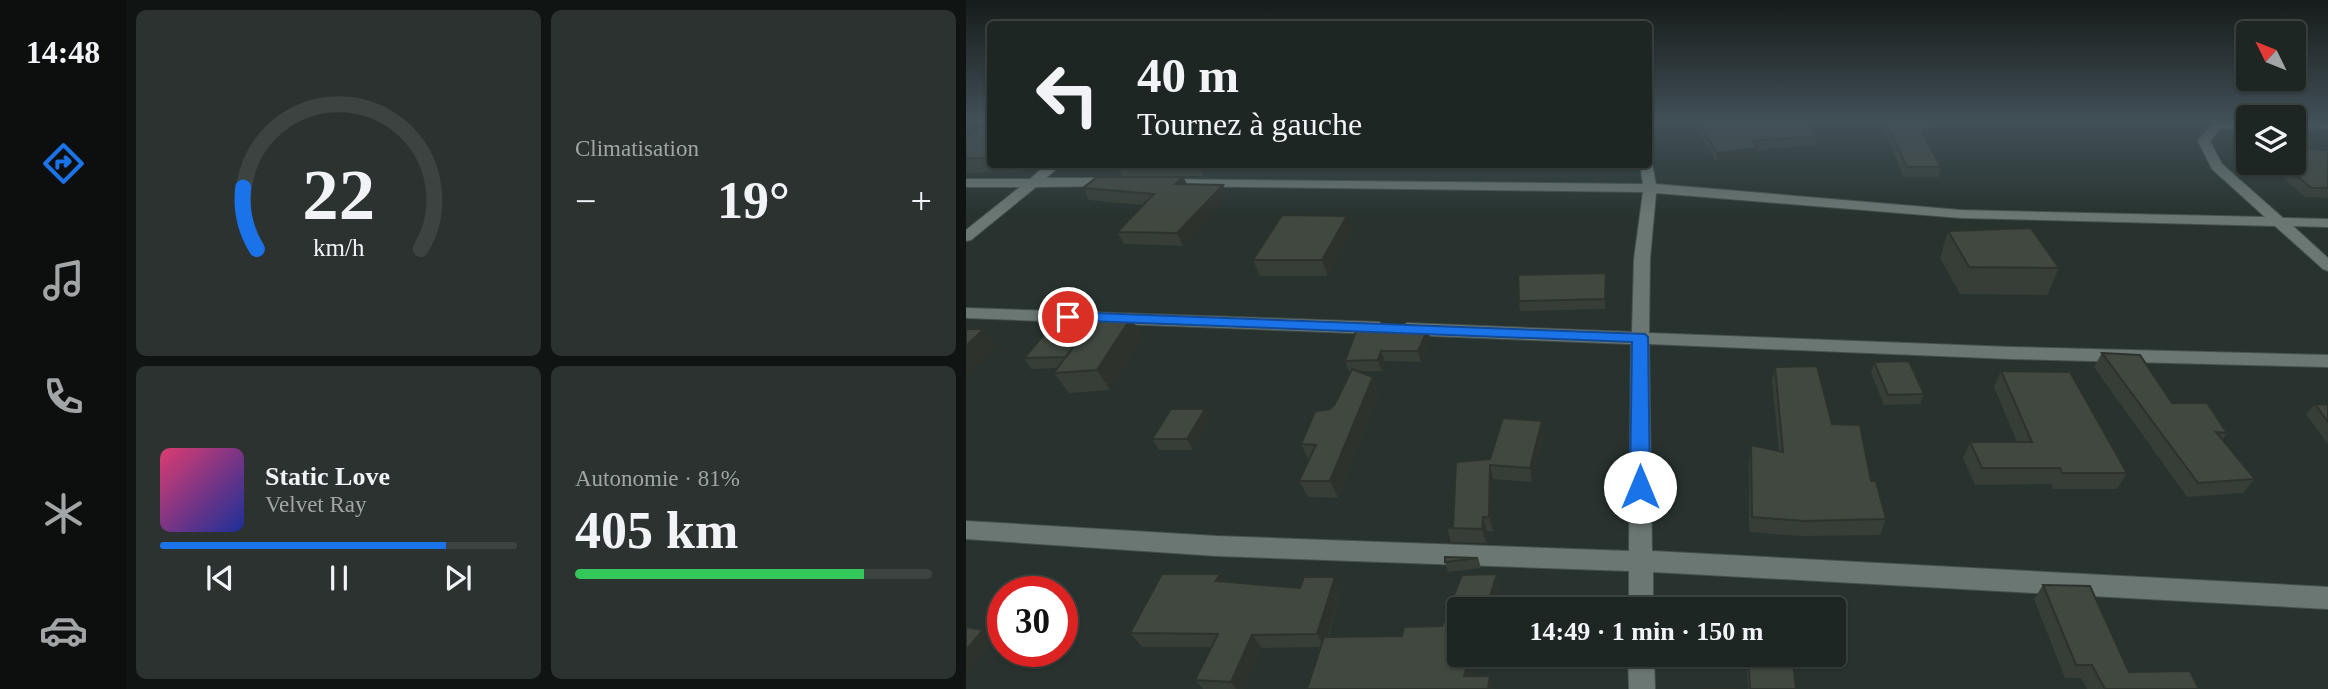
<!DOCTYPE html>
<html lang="fr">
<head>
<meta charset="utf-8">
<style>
	body { margin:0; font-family:Georgia,serif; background:#2b3230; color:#f1f3f6; height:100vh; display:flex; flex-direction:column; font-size:26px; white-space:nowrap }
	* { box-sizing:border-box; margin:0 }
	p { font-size:23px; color:#a1a5a6 }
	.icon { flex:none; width:38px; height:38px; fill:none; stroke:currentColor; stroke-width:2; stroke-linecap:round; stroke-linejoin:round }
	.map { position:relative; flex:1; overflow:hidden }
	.drawer { display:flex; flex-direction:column; gap:10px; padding:10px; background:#101513; width:840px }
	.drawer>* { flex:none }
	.guide { position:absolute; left:21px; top:21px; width:665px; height:147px; border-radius:7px; box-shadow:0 2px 5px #0004,0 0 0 2px #3c4341; background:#1e2623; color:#f1f3f6; overflow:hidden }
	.needle { width:46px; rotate:313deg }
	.fabs { position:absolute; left:1270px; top:21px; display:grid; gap:14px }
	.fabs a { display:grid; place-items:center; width:70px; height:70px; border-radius:7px; background:#1e2623; box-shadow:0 2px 5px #0004,0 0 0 2px #3c4341; font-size:35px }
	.speed { position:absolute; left:21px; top:576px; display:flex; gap:14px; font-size:35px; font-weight:700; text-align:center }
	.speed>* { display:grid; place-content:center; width:91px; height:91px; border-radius:50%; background:#1e2623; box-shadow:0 2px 5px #0004,0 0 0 2px #3c4341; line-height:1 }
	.speed .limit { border:10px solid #d22; background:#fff; color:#111 }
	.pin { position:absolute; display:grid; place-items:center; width:60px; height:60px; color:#fff; margin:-30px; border:4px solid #fff; border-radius:50%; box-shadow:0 2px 7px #0007 }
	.me { position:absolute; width:77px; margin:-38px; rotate:0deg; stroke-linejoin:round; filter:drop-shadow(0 0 5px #0008) }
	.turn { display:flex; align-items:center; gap:24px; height:147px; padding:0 35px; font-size:32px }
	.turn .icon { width:91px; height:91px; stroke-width:2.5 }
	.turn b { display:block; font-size:49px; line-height:60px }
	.big { font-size:52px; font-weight:600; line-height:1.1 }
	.drawer .widget { flex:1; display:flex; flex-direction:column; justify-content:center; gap:10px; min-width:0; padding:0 24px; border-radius:10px; background:#2b3230 }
	.drawer .dial { align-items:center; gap:0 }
	.dial svg { height:182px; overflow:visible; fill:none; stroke:#3c4341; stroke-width:7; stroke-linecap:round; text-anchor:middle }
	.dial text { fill:#f1f3f6; stroke:none }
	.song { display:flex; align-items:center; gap:21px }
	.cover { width:84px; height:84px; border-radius:10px; background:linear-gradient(135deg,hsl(340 70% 55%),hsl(230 70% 35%)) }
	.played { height:7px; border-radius:4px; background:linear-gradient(90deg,#1a73e8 80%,#3c4341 80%) }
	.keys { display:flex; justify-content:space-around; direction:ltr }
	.heat { display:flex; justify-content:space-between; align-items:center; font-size:38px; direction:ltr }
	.charge { height:10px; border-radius:5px; background:linear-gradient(90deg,#34c759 81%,#3c4341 0) }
	.drawer .tiles { flex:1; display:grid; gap:10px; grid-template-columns:repeat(2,1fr) }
	.trip { position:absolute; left:481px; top:597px; width:399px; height:70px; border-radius:7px; background:#1e2623; box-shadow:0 2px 5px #0004,0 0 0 2px #3c4341; font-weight:600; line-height:70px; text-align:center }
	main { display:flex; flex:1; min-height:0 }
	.tab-bar { display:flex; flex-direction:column; width:126px; justify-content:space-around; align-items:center; background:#0c0f0e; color:#a1a5a6 }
	.tab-bar .icon { width:49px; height:49px }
	.tab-bar .current { color:#1a73e8 }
	.tab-bar b { font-size:32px; color:#f1f3f6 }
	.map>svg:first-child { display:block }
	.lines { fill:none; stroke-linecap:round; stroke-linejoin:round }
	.street-casing { stroke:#46504c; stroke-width:2 }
	.street { fill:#6b7772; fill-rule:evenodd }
	.wall { fill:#373e37 }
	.shaded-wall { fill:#2d322d }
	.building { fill:#404840; stroke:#2d322d; stroke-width:2 }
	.route { fill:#1a73e8; stroke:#114b97; stroke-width:2 }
</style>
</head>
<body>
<main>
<nav class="tab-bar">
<b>14:48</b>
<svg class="icon current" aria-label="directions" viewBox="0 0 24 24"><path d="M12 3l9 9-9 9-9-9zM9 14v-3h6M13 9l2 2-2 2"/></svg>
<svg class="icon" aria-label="music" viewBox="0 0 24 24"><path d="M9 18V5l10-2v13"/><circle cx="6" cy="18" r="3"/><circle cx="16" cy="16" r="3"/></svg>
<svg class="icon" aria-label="phone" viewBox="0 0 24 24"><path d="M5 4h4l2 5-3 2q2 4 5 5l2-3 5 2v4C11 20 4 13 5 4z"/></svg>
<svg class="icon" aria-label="climate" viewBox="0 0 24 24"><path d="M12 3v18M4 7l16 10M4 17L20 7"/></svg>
<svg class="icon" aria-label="car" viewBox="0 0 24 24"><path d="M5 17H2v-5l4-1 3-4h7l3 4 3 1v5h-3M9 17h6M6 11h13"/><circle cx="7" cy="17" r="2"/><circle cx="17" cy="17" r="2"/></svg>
</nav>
<section class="drawer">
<div class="tiles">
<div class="widget dial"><svg viewBox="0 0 100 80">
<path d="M14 69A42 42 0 1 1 86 69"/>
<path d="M14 69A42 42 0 0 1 8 42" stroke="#1a73e8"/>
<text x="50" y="56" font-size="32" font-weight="700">22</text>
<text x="50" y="72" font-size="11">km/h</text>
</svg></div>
<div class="widget"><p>Climatisation</p>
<div class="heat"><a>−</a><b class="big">19°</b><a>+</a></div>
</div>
<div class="widget">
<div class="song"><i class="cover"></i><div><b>Static Love</b><p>Velvet Ray</p></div></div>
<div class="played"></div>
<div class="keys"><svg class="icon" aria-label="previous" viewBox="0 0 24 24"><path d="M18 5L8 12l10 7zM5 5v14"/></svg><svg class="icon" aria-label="pause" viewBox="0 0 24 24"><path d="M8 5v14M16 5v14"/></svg><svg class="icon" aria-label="next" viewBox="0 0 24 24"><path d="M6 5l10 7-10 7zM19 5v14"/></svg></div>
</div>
<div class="widget"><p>Autonomie · 81%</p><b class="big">405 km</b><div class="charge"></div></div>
</div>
</section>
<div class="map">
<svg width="1362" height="689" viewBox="0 0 1362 689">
	<rect width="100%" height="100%" fill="#28332f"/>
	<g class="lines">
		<defs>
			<path id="street" d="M1283 120V127L1254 129 1244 141 1256 164 1317 218 1362 219V227L1327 226 1362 258V271L1357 269 1309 226 995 218 690 193 684 259 683 333 1045 347 1362 355V367L1045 359 683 344 686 551 1362 587V609L687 572V609H663V571L251 556 0 539V521L251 536 663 551 665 344 441 335 432 329 441 323 666 332 668 259 677 192 198 186 191 182 193 179 677 184 674 164H682V161L686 164 690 184 995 210 1299 217 1246 169 1232 141 1246 124Z
				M1328 120 1362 121V129L1328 126Z
				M81 164H96L80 178H149L156 182 149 186 70 187 5 240 0 241V230L54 187H0V179H64Z
				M0 308 413 322 422 328 413 334 0 318Z
				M662 654H688L689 689H663Z"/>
		</defs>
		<!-- street casing -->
		<use href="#street" class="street-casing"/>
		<!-- street -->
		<use href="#street" class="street"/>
	</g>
	<!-- wall -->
	<path class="wall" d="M729 120H840L851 136 850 145 791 150V157L751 162 729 126Z
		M913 120H962L973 128 970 137 959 139 975 167 972 177H938Z
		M24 124V164H66L57 172 0 173V137Z
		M1362 150V198L1339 197 1300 163H1328Z
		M249 164 237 176H156L151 167Z
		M217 177 221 184 262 197 217 246 158 244 151 232 177 205 123 200 117 188Z
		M381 216 386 232 362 276H294L287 260Z
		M982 231 1093 268 1081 295 994 294 974 258Z
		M640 273 639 309 554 311 553 301Z
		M165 318 177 338 144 390 103 393 88 373 92 368 65 369 58 358 124 323Z
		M462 329 464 339 455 362 419 361 416 371H394L413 394 372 498 342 497 333 481 343 461 335 444 364 409 369 404 385 372H383L379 361Z
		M1136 353 1206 403 1261 433 1256 440 1289 479 1277 493 1221 497 1128 367Z
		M908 362 958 394 954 404 918 405 905 373Z
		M809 367 866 424 905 481 920 519 914 535 835 536 783 532V461L785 445 813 451 806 382Z
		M1035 371 1161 473 1151 489H1087L1085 484 1009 485 997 458 1004 442H1051L1028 387Z
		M1349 404 1362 405V444L1340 414Z
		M245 419 227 450H193L186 439Z
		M578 435 566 482 527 479V531H521L520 543 485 542 481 528 487 527 524 459Z
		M512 558 515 568 482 572 479 562Z
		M196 574H254L259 581 334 588 338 577H369L376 590 362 637 436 636 438 627 476 626 496 575 531 574 535 591 530 609H494V654H516L509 676H524L528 689H341L354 647 296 648 278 689H237L229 680 246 647H176L164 633Z
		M1077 585 1163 672 1233 689H1121L1115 678H1099L1068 599Z
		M781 654H826L830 689H782L780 661Z"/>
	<!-- shaded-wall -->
	<path class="shaded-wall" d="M973 128 970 137 952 140 955 131Z
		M792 148 791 157 751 162V153Z
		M52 164H66L57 172Z
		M235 164H249L237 176 233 166Z
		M217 177 223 189 209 184Z
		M257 185 262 197 217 246 211 233Z
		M381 216 386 232 362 276 356 260Z
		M165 318 177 338 144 390 131 370Z
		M18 329 31 346 0 378V346Z
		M462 329 464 339 455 362 452 351Z
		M415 351 419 361 416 371 412 360Z
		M407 377 413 394 372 498 364 481Z
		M239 409 245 419 227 450 221 439Z
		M576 421 578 435 566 482 564 468Z
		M524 465 527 479V531L523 517Z
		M517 517 521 531 520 543 516 529Z
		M254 574 263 588 250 581Z
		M531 574 535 591 530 609H520Z
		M369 577 376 590 358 647 351 634Z
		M17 630 29 640 0 674V650Z
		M286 635 296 648 278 689H270L265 682Z
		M505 654H516L505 689 498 676Z
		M524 676 528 689H522Z"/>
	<!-- building -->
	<path class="building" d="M731 120H840L851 136 786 141 792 148 751 153Z
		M919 120H962L973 128 955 131 975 167H941Z
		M19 124H24V158H0V137Z
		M1328 148 1362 150V188H1345L1317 163H1328Z
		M154 164H235L233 166 151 167Z
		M131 177H217L209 184 257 185 211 233 151 232 188 194 117 188Z
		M316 215 381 216 356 260H287Z
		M1065 228 1093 268 1003 267 982 231Z
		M640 273 639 299 553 301 552 275Z
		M165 318 131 370 88 373 127 320Z
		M88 323H124L100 357 58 358Z
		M392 326 462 329 452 351H415L412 360 379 361Z
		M0 329H18L0 346Z
		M1136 353 1174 355 1206 403H1241L1261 433 1250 432 1289 479 1232 483Z
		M943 361 958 394 922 395 908 362Z
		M851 366 866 424 894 425 905 481H910L920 519 838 521 786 517 785 445 817 452 809 367Z
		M386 369 407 377 364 481H333L350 445 335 444 349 411 364 409 369 404Z
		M1035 371 1104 372 1161 473H1096L1094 468H1016L1004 442H1066Z
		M1349 404 1362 405V422Z
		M205 409H239L221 439H186Z
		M537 418 576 421 564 468 524 465 523 517H517L516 529 481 528 487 527 490 462 524 459Z
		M479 557 512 558 479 562Z
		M196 574H254L250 581 334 588 338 577H369L351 634 286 635 265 682 229 680 252 634 164 633Z
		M531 574 520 609H494V654H505L498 676H524L522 689H341L358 637 436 636 438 627 476 626 496 575Z
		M1077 585 1124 586 1163 672 1224 671 1233 689H1139L1126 665H1110Z
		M0 627 17 630 0 650Z
		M782 654H826L830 689H784Z
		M737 688 769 689H737Z"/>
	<!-- sky -->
	<linearGradient id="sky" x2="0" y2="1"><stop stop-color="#161c1a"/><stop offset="0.56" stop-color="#425058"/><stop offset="1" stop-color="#425058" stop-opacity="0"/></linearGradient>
	<rect width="1362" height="216" fill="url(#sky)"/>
	<!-- route -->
	<path class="route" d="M102 312 679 334 682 337 684 487 681 492 674 495 667 492 664 487 666 342 96 320 94 317 96 313Z"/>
</svg>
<div class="fabs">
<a><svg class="needle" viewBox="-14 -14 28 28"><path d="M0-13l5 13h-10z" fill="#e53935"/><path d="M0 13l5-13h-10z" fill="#a1a5a6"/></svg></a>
<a><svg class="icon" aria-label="layers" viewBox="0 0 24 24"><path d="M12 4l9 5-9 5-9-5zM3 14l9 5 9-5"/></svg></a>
</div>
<div class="speed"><div class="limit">30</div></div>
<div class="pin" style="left:102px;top:317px;background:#d93025"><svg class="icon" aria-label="arrive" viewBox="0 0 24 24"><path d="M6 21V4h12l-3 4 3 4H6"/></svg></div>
<svg class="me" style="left:674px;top:487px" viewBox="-20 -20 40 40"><circle r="19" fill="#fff"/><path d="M0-13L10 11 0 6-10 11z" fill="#1a73e8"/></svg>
<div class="trip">14:49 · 1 min · 150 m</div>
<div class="guide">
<div class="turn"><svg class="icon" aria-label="left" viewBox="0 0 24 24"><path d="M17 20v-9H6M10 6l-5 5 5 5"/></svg><div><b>40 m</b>Tournez à gauche</div></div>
</div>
</div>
</main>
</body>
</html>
